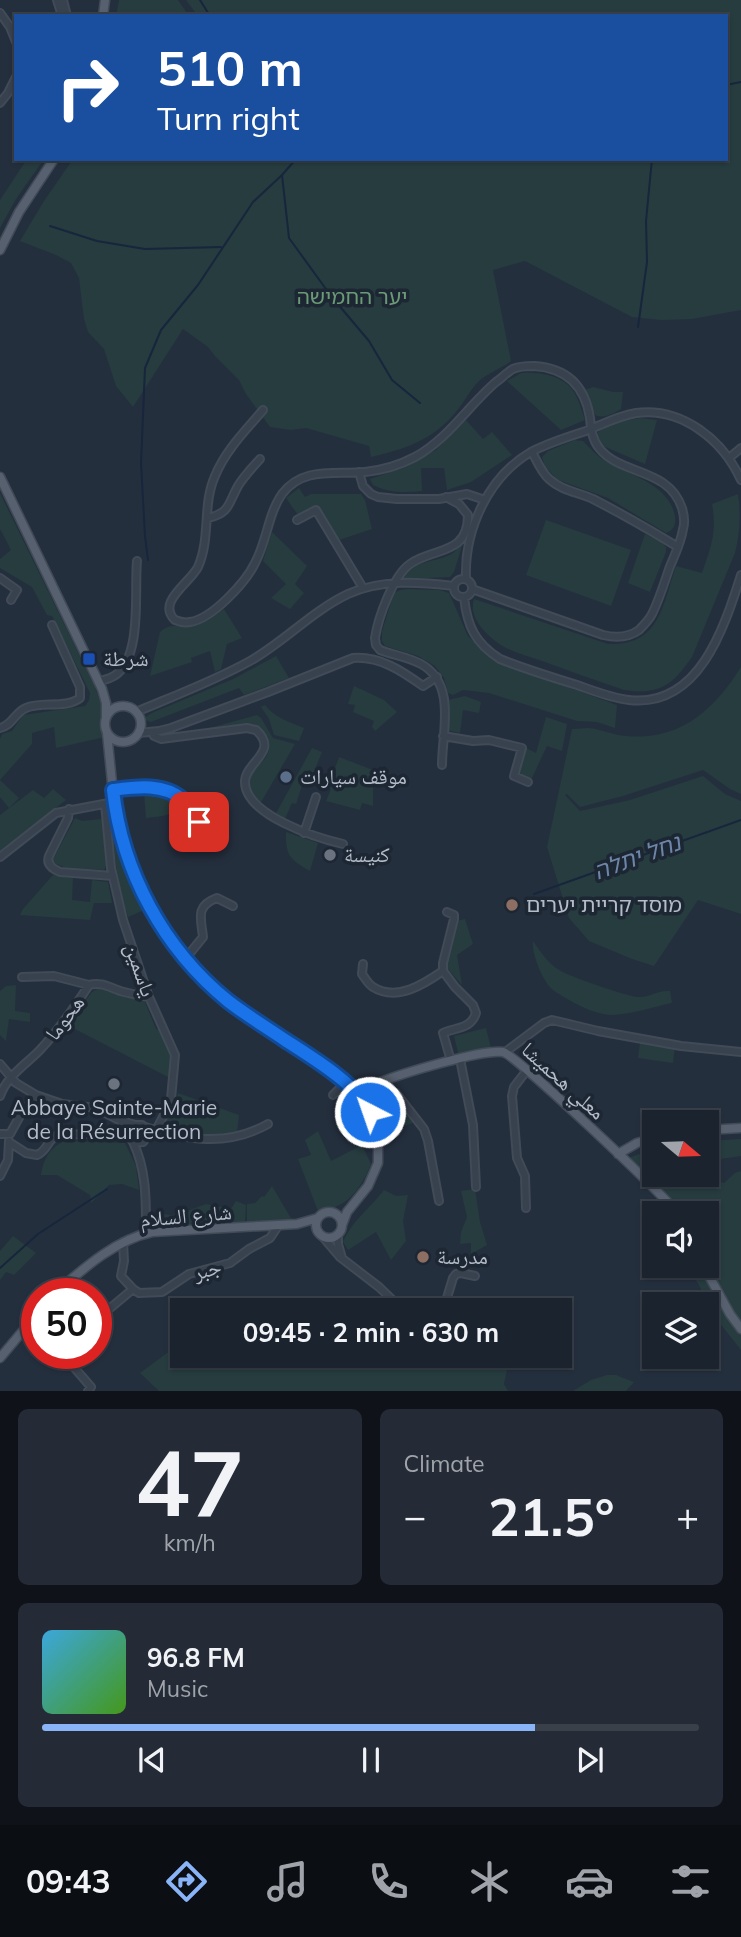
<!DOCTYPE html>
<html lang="en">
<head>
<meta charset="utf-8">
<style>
	body { margin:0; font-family:Mulish,"Noto Naskh Arabic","Noto Sans Hebrew",sans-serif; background:#242b36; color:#f1f3f6; height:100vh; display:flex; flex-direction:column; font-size:26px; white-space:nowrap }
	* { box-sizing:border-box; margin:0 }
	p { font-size:23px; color:#a0a4aa }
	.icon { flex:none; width:38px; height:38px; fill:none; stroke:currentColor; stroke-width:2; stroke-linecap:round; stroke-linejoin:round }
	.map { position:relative; height:1391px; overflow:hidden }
	.panel { display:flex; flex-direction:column; gap:18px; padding:18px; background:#0f1319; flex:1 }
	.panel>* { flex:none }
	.guide { position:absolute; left:14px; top:14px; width:714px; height:147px; border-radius:0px; box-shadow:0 2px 5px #0004,0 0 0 2px #39404a; background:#1a4fa0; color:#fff; overflow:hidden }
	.needle { width:46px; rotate:109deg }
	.tools { position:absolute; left:642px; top:1110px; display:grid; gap:14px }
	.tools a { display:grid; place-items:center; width:77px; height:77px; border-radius:0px; background:#1b232e; box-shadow:0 2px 5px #0004,0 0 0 2px #39404a; font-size:35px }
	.speed { position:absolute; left:21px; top:1278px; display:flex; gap:14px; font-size:35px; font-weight:700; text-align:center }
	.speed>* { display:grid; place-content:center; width:91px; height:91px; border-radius:50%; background:#1b232e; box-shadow:0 2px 5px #0004,0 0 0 2px #39404a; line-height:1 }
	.speed .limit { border:10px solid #d22; background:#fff; color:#111 }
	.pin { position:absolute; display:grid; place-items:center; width:60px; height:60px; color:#fff; margin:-30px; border-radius:14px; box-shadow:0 4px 10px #0006 }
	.me { position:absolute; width:77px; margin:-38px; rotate:319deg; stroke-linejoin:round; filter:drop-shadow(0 0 5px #0008) }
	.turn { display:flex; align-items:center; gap:24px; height:147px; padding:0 28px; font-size:32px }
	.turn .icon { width:91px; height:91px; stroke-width:2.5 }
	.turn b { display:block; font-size:49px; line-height:60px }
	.big { font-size:52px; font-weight:700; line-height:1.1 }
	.panel .widget { flex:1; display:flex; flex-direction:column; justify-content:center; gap:10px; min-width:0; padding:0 24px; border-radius:10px; background:#242b36 }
	.panel .dial { align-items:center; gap:0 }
	.dial b { font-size:91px; line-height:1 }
	.song { display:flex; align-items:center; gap:21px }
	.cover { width:84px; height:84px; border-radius:10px; background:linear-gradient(135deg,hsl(200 70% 55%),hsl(100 70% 35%)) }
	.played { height:7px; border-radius:4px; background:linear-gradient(90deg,#8ab4f8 75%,#39404a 75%) }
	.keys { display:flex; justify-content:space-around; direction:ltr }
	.heat { display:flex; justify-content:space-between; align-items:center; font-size:38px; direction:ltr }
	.panel .tiles { flex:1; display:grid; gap:18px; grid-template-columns:1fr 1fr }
	.widget:last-child { grid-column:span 2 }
	.trip { position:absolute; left:170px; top:1298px; width:402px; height:70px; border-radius:0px; background:#1b232e; box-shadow:0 2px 5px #0004,0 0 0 2px #39404a; font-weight:700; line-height:70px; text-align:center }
	.tab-bar { display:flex; height:112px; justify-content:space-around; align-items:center; background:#0b0e12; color:#a0a4aa }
	.tab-bar .icon { width:49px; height:49px }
	.tab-bar .selected { color:#8ab4f8 }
	.tab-bar b { font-size:32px; color:#f1f3f6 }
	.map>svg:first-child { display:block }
	.green { fill:#263c3f }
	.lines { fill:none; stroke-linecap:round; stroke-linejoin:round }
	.stream { stroke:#17263c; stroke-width:2 }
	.minor-casing { stroke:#414a57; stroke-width:10 }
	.major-casing { stroke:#414a57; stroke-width:11 }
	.minor { stroke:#38414e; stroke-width:6 }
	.major { stroke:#56606e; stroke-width:8 }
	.route-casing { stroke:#114b97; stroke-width:18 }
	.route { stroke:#1a73e8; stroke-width:12 }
	.transit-dot { fill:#1a4fb4; stroke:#1d2633; stroke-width:2.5 }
	.service-dot { fill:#5c6f8a; stroke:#1d2633; stroke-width:2.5 }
	.worship-dot { fill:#6b7280; stroke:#1d2633; stroke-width:2.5 }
	.education-dot { fill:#8d6e63; stroke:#1d2633; stroke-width:2.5 }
	.labels { text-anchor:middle; stroke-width:7; stroke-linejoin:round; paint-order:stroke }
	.park-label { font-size:21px; fill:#6b9a76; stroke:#1d2633 }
	.poi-label { font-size:21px; fill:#b4bcc9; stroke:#1d2633; text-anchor:start }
	.street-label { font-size:21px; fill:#b4bcc9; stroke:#1d2633 }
	.water-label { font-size:23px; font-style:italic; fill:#6d86a8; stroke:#1d2633 }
</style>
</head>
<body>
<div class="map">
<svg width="741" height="1391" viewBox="0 0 741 1391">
	<rect width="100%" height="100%" fill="#242f3e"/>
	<!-- green -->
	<path class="green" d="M119 0H178L189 16H116Z
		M186 0H741V310L692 319 661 320 632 317 525 261 493 270 511 361C501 369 488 373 479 381 472 387 463 404 456 412 433 440 405 449 371 457L369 446 306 428 291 430 270 427 246 394 239 380 215 356 208 347 183 329 133 407 116 386 104 349 88 332 84 319 79 278 71 263 56 255 20 241 44 201 73 159H726V16H198Z
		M27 159H44L16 199 0 228V200Z
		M521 373C540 372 563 375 574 392 579 400 582 411 585 420L561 430 507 381Z
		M593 387 613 392H623L621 409C613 414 604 419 595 415L585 390Z
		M640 418 657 420 645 464 603 446 597 437 598 432C610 422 625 421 640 418Z
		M466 420 483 439 492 432 512 455 471 482 447 490 444 468H421L422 491C405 493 388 493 373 485L370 479 406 467 436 450Z
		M575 440 583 441C591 449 598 457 608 462 632 476 669 485 675 516 676 525 674 530 666 533L608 498 558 480 545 467 542 457 548 451Z
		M299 488 305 497 311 494H361L365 500 372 529 339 540 316 505 298 515 286 498Z
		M0 493 95 687 101 704 105 737 56 748 54 727 32 733V744L0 780 19 798 9 808 0 797V739L2 734 12 731 23 715 85 706 89 700 90 693 52 616 47 615 32 587 0 568V559L11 550 0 529Z
		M738 494C741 513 740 534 735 553L692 657C672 686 659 695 624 690 597 681 570 671 542 661 528 656 510 652 498 643 484 633 468 616 474 599L608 644C660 646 662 606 676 566L702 573C711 546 717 533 712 504Z
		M546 520 631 550 611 606 526 575Z
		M272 532 307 566 295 584 304 593 290 609 271 598 286 584 263 561Z
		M645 534 661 542 666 547V552L650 592 628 583Z
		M464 540 454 572 450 577 403 579C413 559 437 563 453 553 457 550 461 544 464 540Z
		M408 589 440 590 449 593 468 636 498 662 617 705 615 728 597 722 577 721 489 693 463 690 453 695 448 693 444 678 435 666 418 656 385 646 382 641V631L394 593 400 590Z
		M224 609 242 638 227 644 221 669 215 672 210 651 191 658 192 662 150 676 160 632C172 621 179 629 193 626 205 624 215 615 224 609Z
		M276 656 289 678 244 695 239 688 151 722 144 720 145 717 154 712 233 679Z
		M741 667V794L730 789 703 770 623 796 580 807 567 794 565 795 580 811 630 800 703 776 725 794 741 801V914L698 900 654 966 632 959 589 941 569 918 547 847 572 729C577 729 584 728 588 728 601 729 613 735 626 736 680 741 714 710 741 667Z
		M354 686 384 700 397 712 375 731 372 727 374 721 353 712 355 705 348 704Z
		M465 696 481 702 479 713 463 710 460 733 446 730 448 700Z
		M265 705C274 717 289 722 304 728L299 741 274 735 269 719 261 707Z
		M257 715 261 718 273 738 295 744 260 804C256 798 250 791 249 785 246 772 264 764 268 753 270 749 268 741 266 737 256 717 224 727 206 729Z
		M546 717 567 724 562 751 547 746 532 778 518 775 526 748 536 753Z
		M312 748 322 752 312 777 305 776 296 804 292 803 285 819 275 815Z
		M339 757 373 770V806L362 803 360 810 326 801 331 789 328 788Z
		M53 789 66 800 0 851V815L33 790 44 798Z
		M144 793C159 793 172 795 183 804 171 817 162 816 146 818Z
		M110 812 126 866 144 910 128 917C116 884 114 847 110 812Z
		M75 818 82 821 102 819 107 864 104 870C87 869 66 872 52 861Z
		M286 832 318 843 310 871C291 860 285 856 286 832Z
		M53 875 73 878 72 900 90 902 92 880 108 882 112 903H94L90 920 20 915 23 909Z
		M465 919 473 944 457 955 462 985 445 966 457 921Z
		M533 941C540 951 548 963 559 970 568 976 629 997 638 997 652 997 656 990 670 991L672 1003C653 1007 633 1014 613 1015 596 1016 567 1000 553 990 543 982 531 953 533 941Z
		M16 985 15 1011 30 1013V1022L9 1019 6 1041 0 1035V991L6 986Z
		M103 988 145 1002 156 1029 161 1030C168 1046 178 1061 168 1077L67 1025 92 992 97 989Z
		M486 1028 491 1048 459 1056 454 1036Z
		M640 1042 675 1047 673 1063 638 1058Z
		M178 1093 239 1115 237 1133C206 1135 192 1136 162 1127L171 1113Z
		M397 1100 415 1122 393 1131 381 1111Z
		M318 1131 331 1161 362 1145 371 1164C364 1181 354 1200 335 1207 329 1208 324 1209 318 1211L298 1159 311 1155 305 1140Z
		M741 1139V1156L707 1161V1141Z
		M64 1141 125 1143 136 1166 139 1190 122 1184 109 1185 91 1203 90 1195 57 1175H41C43 1159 50 1148 64 1141Z
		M654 1149V1174H698L724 1183 735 1173 741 1171V1350L714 1316 705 1300 700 1287 687 1265H707V1213H678L628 1158Z
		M272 1186 292 1220 247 1222V1204L255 1203 262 1196 264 1197Z
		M475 1189 480 1222 487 1245 471 1254V1243L460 1244 461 1232 467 1217 461 1191Z
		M384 1190 396 1196 408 1195 403 1221 406 1241 391 1260 376 1232 348 1250 343 1242C351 1222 371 1207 384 1190Z
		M236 1201 246 1205 245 1222 170 1226H160L152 1222V1212L170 1215 179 1214 206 1204 231 1209Z
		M13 1236 36 1253 14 1275 6 1272 0 1280V1251Z
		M182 1342V1356H522L508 1365 504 1384 508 1391H159L140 1373Z
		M607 1375H616L634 1382 626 1391H573L591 1380Z"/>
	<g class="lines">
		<!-- stream -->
		<path class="stream" d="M200 0 210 16
			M726 85 741 82
			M282 175 289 238 331 296 369 341 392 380 420 403
			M50 226 97 241 145 249 221 247
			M638 327 647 262 646 221 652 159
			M148 560 145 536 141 463 145 368 161 330 198 285 253 202 282 175 296 159
			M534 894 741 820
			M0 1268 38 1234 107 1189"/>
		<defs>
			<path id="minor" d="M57 0 62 16
				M63 0 67 16
				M0 13 10 27 16 42
				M0 103 8 93 16 77
				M263 410C245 431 225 451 215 476 202 505 211 538 198 567 190 583 156 602 175 620 180 622 185 623 190 622 212 619 246 582 255 563 267 541 268 514 282 494 303 466 335 475 365 472 383 470 400 465 415 457 448 439 468 406 496 382 502 378 507 372 513 369 519 366 527 366 534 366 567 368 585 386 590 418 591 429 592 439 599 448 621 476 668 467 682 508 684 515 685 523 683 529 681 543 674 556 669 569 664 584 659 600 652 614 649 620 644 625 639 630 628 638 616 638 603 635L472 589
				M532 452C537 461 541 472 549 479 562 491 578 492 593 499 622 514 650 530 678 547
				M729 458 741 448
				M359 472 363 486 371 494 378 497 397 499H439L467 494 485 500
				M208 518C230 513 228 504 238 486 244 476 252 468 260 459
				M297 520 316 510 363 588
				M0 578 17 590 11 600
				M454 588a9 9 0 1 1 18 0a9 9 0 1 1-18 0Z
				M466 579C464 530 488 477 531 452 548 443 567 437 586 431 603 424 618 416 636 413 682 407 723 440 741 480
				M464 597C467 626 475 643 500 659 525 669 551 677 577 685 594 691 611 698 629 700 699 708 724 628 741 575
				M98 682C103 680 109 679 114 676 143 658 134 591 137 561
				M136 712C174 696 214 681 250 661 284 642 312 611 348 594 381 579 419 582 454 586
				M0 728C12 726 15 712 26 708 41 701 66 709 80 698V687L52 625
				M152 732 154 736 161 739 247 728 256 730C280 752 245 762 245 782 245 815 317 838 343 844
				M138 733 159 731 171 728 268 692 353 658C380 656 402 671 423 686L437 677
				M443 736 473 741 489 740 522 748 514 776 528 782
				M442 765C442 732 457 684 421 664 408 657 393 655 380 650L376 645 375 638C378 618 393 576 410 564 434 547 468 556 468 515L459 504 446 497
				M113 790C137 787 169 782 187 804 191 809 195 816 199 822
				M105 804 111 868 123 920 149 997 175 1055 171 1099 165 1113 156 1130
				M69 809 68 818 49 856C46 864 53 869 60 872L113 876
				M304 833 316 797
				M0 857 56 813 114 802
				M447 912 454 915V919L443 963V971L455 987 473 1005 476 1013C471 1029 457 1027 443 1033L451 1061
				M186 958 203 937C201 918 195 906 217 898L233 906
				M363 964 362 974C365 978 368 984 373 987 397 1002 424 984 443 971
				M22 977 54 976 89 985
				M504 1053 544 1023 552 1020 598 1031 681 1046 741 1052
				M460 1059 473 1125 476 1187
				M0 1064 16 1083 36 1095 62 1104 96 1108 117 1119 135 1125
				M381 1082 385 1087 396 1093 424 1129 428 1141 439 1201
				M333 1095 345 1083
				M0 1096C7 1076 25 1065 39 1051 58 1031 74 1008 89 985 102 981 112 989 124 992 132 994 140 996 149 997
				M121 1122C128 1129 128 1138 134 1143L143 1142 148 1136 147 1129 142 1125H135L129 1132
				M145 1127C188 1140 227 1147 268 1124
				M0 1134H10L21 1114 36 1095
				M9 1142 26 1153 37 1155C47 1151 47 1141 56 1136 60 1134 123 1133 129 1135
				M133 1142C147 1171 146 1202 146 1234
				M0 1176 8 1160 9 1141
				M526 1208 525 1176 517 1158 512 1096 514 1087 527 1070
				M338 1234V1244L342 1258
				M323 1237 340 1257 379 1287 404 1311
				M123 1242 124 1261 121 1276 133 1289
				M443 1311 453 1278 456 1274 461 1273 475 1276
				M96 1320 133 1289 139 1293 162 1292 189 1274 230 1263 249 1249 270 1238 278 1226
				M76 1353 72 1365 91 1387 88 1391"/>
			<path id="major" d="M103 16 105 0
				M0 250 19 212 54 159
				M0 477 102 689 106 703V718
				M105 724a18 18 0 1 1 36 0a18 18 0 1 1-36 0Z
				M107 733 114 802 126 854 146 901 166 933 192 965 228 1000 332 1073 359 1095 369 1108 378 1135V1163L368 1186 347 1212 342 1225
				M359 1095C365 1091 371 1086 378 1083 400 1074 482 1049 503 1052 516 1055 663 1194 677 1213
				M370 1112 372 1095 378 1085
				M707 1130 741 1128
				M618 1154 637 1143 654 1138
				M316 1225a13 13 0 1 1 26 0a13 13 0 1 1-26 0Z
				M703 1265 730 1314 741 1329
				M55 1293C83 1269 115 1240 152 1232L297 1224 318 1218
				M0 1358 37 1314"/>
		</defs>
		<!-- minor casing -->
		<use href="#minor" class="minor-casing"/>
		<!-- major casing -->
		<use href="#major" class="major-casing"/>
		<!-- minor -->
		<use href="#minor" class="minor"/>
		<!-- major -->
		<use href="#major" class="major"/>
	</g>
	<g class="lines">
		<defs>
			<path id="route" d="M199 822C194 815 189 806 183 800 164 783 136 787 113 790 122 872 164 949 228 1001 246 1015 266 1027 285 1040 311 1057 357 1084 370 1112"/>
		</defs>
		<!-- route casing -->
		<use href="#route" class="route-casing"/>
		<!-- route -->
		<use href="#route" class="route"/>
	</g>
	<!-- markers -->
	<rect class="transit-dot" x="82" y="652" width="14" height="14" rx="3.5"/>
	<circle class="service-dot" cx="286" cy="777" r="7"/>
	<g class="worship-dot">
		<circle cx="330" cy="855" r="7"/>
		<circle cx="114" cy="1084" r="7"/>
	</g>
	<g class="education-dot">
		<circle cx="512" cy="905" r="7"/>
		<circle cx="423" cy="1257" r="7"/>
	</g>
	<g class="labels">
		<!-- park labels -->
		<g class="park-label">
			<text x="352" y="304">יער החמישה</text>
		</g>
		<!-- poi labels -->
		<g class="poi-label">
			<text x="103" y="666">شرطة</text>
			<text x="300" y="784">موقف سيارات</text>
			<text x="344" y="862">كنيسة</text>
			<text x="526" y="912">מוסד קריית יערים</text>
			<text x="114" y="1115" text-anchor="middle">Abbaye Sainte-Marie<tspan x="114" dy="24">de la Résurrection</tspan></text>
			<text x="437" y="1264">مدرسة</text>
		</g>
		<!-- street labels -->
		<g class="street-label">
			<text transform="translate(140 970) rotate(71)" y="7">ياسمين</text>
			<text transform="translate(65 1018) rotate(-53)" y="7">هحوما</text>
			<text transform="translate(563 1081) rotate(42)" y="7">معلي هحميشا</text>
			<text transform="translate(186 1216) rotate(-5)" y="7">شارع السلام</text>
			<text transform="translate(207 1270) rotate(-17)" y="7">جبر</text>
		</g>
		<!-- water labels -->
		<g class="water-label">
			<text transform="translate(637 857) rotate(-20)" y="8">נחל יתלה</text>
		</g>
	</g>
</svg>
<div class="tools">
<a><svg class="needle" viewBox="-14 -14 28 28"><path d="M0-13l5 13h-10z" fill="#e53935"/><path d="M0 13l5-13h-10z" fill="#a0a4aa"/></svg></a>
<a><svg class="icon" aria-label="sound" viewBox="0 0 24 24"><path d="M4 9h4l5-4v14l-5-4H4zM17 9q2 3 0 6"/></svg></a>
<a><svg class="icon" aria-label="layers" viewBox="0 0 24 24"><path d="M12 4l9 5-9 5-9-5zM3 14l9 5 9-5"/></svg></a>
</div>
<div class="speed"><div class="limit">50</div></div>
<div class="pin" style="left:199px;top:822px;background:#d93025"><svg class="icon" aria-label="arrive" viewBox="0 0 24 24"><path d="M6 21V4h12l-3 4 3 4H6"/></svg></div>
<svg class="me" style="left:370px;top:1112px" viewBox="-20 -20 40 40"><circle r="17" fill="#1a73e8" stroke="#fff" stroke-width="3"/><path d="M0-11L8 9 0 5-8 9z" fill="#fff"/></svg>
<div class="trip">09:45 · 2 min · 630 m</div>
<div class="guide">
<div class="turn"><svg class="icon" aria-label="right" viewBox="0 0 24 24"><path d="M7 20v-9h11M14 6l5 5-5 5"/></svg><div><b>510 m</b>Turn right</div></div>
</div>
</div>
<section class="panel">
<div class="tiles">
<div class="widget dial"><b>47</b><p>km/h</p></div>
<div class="widget"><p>Climate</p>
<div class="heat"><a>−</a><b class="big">21.5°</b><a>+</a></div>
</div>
<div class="widget">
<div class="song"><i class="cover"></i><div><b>96.8 FM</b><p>Music</p></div></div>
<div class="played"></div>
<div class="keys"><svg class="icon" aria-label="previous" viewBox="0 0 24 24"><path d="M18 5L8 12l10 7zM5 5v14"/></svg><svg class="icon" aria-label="pause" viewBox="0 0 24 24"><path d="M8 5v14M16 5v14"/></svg><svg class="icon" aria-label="next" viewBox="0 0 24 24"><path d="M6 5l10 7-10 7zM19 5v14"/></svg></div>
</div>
</div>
</section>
<nav class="tab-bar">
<b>09:43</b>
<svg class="icon selected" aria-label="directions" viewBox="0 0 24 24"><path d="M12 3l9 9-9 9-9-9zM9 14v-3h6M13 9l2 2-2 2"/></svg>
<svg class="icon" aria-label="music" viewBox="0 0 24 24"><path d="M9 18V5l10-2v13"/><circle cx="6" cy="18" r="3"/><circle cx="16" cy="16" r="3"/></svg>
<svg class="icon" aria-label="phone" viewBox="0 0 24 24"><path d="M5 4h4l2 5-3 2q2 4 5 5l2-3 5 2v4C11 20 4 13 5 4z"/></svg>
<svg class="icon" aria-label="climate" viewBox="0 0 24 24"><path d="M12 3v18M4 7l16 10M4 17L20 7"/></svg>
<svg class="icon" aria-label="car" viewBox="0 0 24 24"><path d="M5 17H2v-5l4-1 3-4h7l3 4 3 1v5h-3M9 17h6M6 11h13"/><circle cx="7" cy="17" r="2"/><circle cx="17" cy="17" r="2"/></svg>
<svg class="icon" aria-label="filters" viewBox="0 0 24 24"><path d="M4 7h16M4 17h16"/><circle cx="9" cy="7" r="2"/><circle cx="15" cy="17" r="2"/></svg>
</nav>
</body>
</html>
